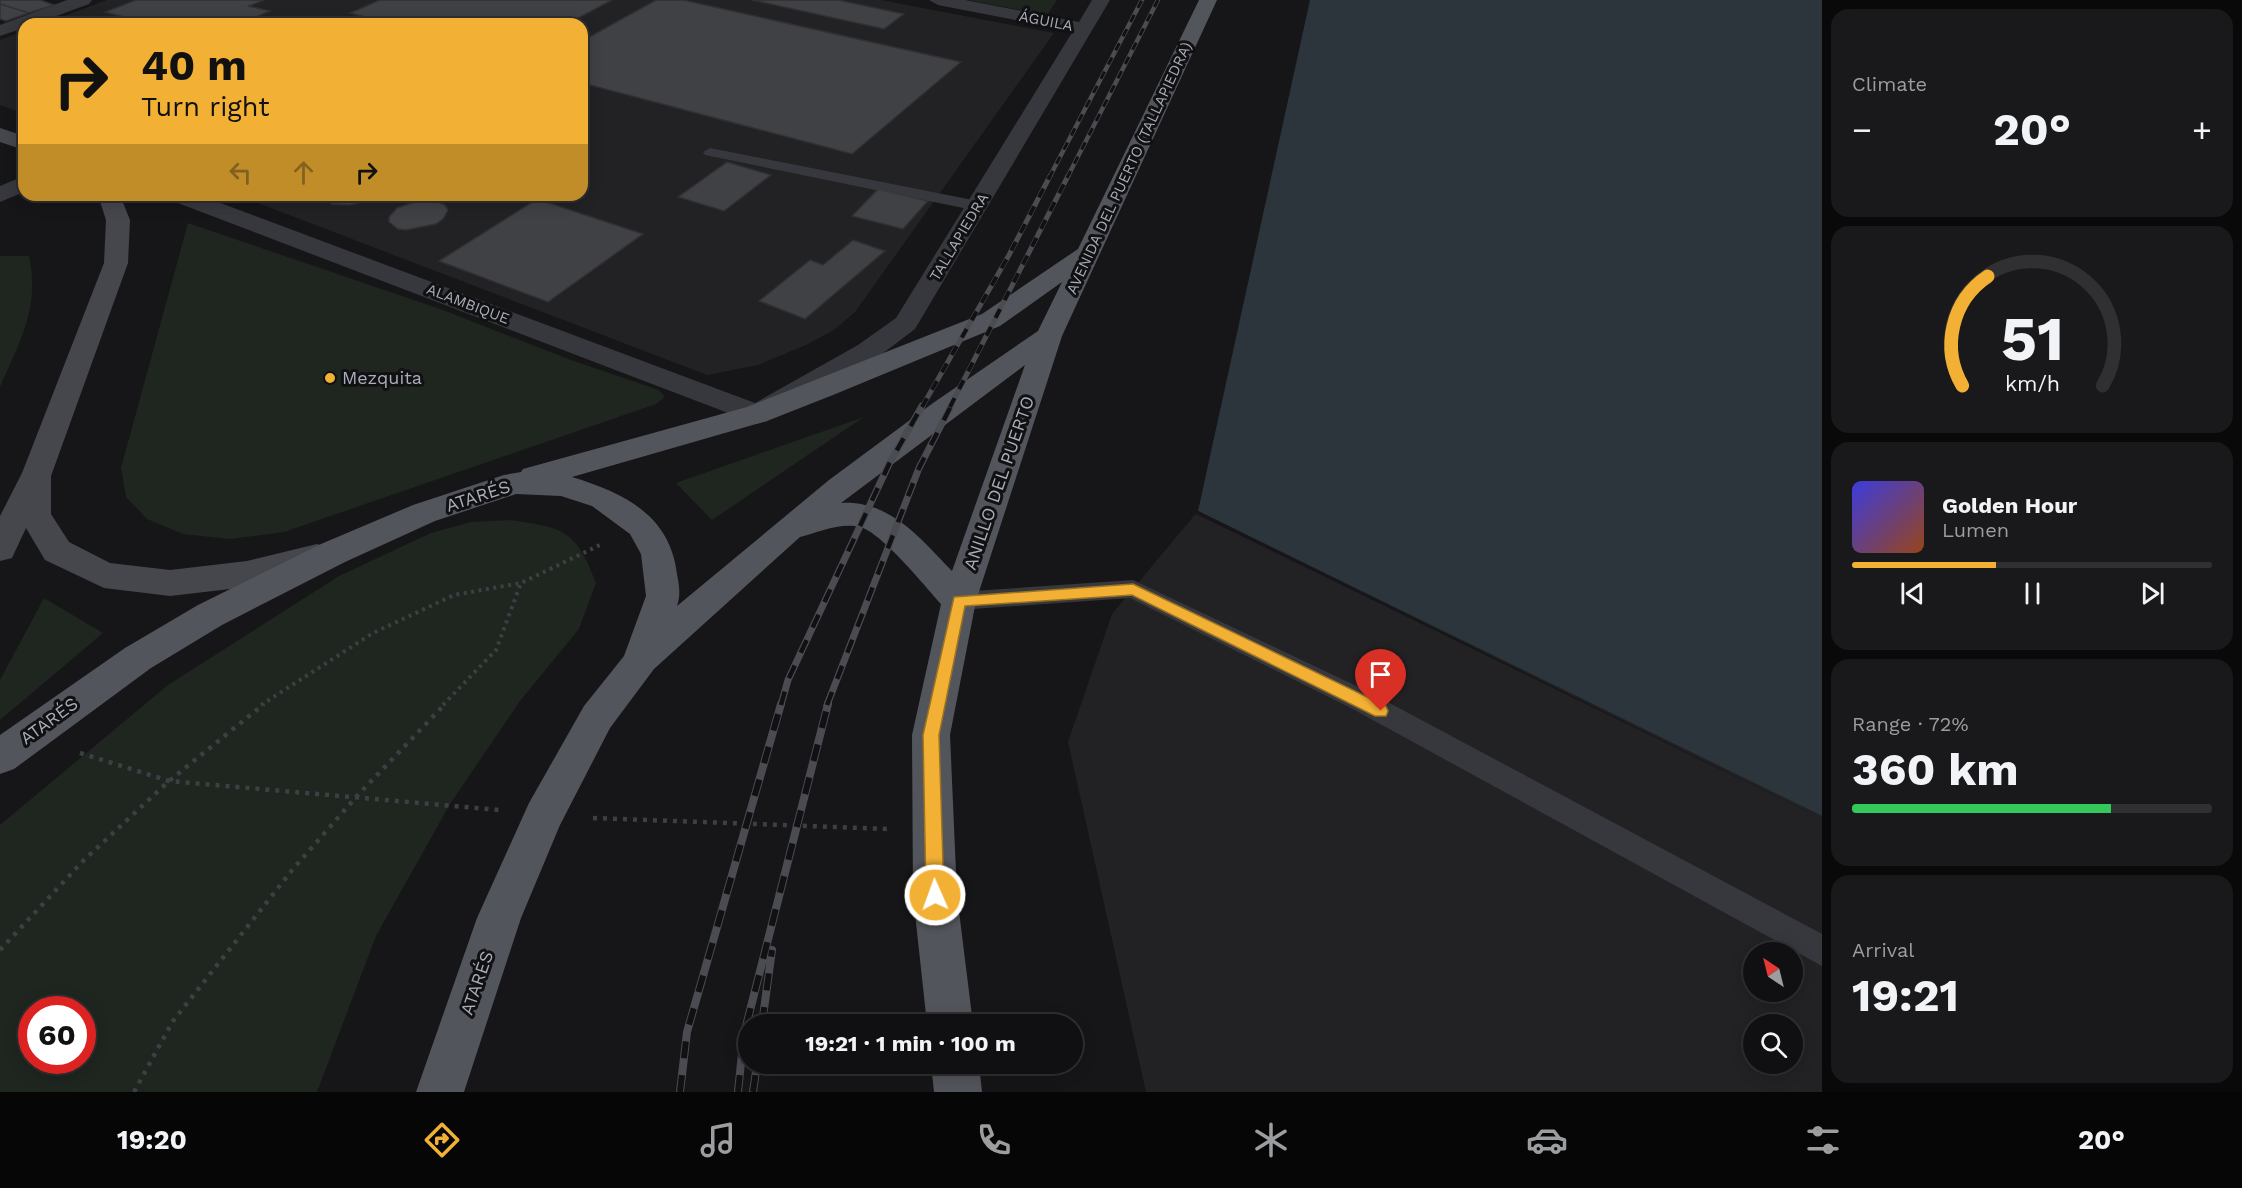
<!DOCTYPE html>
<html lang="en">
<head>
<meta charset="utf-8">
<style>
	body { margin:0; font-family:"Work Sans",sans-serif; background:#19191b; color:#f1f3f6; height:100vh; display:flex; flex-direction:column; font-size:22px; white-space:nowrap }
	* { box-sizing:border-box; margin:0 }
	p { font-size:20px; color:#9c9d9f }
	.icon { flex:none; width:33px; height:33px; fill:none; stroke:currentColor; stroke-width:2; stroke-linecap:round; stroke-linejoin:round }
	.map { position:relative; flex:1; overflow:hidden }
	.panel { display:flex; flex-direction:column; gap:9px; padding:9px; background:#09090a; width:420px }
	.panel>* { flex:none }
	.guide { position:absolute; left:18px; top:18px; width:570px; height:183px; border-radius:18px; box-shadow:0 3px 15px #0003,0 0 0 2px #303032; background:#f2b134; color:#111; overflow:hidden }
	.needle { width:39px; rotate:325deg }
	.controls { position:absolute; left:1743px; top:942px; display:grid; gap:12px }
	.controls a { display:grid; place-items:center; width:60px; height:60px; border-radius:50%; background:#101012; box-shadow:0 3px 15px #0003,0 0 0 2px #303032; font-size:30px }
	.speed { position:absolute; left:18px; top:996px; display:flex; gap:12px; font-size:30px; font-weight:700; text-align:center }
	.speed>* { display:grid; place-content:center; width:78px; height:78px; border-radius:50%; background:#101012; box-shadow:0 3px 15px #0003,0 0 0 2px #303032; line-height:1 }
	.speed .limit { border:9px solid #d22; background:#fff; color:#111 }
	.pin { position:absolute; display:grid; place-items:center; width:51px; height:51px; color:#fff; margin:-62px -26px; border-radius:50% 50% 50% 0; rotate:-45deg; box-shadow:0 0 6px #0007 }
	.pin .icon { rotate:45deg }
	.me { position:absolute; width:66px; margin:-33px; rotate:358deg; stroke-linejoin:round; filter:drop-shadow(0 0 4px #0008) }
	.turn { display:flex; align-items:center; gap:21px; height:126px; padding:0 24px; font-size:27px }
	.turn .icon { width:78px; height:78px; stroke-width:2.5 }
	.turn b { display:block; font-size:42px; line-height:51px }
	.lanes { display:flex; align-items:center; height:57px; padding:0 24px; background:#0003; justify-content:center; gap:30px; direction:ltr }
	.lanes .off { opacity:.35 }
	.big { font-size:45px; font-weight:700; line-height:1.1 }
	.panel .card { flex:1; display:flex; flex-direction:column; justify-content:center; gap:9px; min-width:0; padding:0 21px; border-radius:18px; background:#19191b }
	.panel .dial { align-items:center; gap:0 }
	.dial svg { height:156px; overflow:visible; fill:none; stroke:#303032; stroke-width:7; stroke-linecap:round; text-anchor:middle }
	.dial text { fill:#f1f3f6; stroke:none }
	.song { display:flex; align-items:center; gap:18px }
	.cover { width:72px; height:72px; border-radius:9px; background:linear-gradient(135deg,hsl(240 70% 55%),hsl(20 70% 35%)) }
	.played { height:6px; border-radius:3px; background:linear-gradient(90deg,#f2b134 40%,#303032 40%) }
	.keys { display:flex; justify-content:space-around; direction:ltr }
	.heat { display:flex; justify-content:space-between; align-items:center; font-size:33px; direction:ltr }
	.charge { height:9px; border-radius:4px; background:linear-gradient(90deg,#34c759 72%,#303032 0) }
	.trip { position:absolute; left:738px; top:1014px; width:345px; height:60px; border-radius:30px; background:#101012; box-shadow:0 3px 15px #0003,0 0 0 2px #303032; font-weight:700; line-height:60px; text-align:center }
	.dock { display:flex; height:96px; justify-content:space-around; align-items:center; background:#060607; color:#9c9d9f }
	.dock .icon { width:42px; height:42px }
	.dock .active { color:#f2b134 }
	.dock b { font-size:27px; color:#f1f3f6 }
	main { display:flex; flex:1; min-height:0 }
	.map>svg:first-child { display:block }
	.built { fill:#222225; fill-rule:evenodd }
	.green { fill:#1e261f; fill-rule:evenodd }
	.water { fill:#2c353c }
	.pier { fill:#161618 }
	.building { fill:#404145; stroke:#303034; stroke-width:1.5 }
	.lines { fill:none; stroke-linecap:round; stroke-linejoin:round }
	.path-far1 { stroke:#3d3f44; stroke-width:4; stroke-dasharray:3 4.5; stroke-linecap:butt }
	.path { stroke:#3d3f44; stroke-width:4.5; stroke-dasharray:4 6; stroke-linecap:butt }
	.lane { fill:#37383d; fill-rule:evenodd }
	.street { fill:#37383d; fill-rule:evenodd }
	.secondary { fill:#45474d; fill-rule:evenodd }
	.primary { fill:#53555c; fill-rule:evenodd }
	.rail-far3-casing { stroke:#4a4c52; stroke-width:4.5 }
	.rail-far2-casing { stroke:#4a4c52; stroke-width:5 }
	.rail-far1-casing { stroke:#4a4c52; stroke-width:7 }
	.rail-casing { stroke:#4a4c52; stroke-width:8 }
	.rail-far3 { stroke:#111113; stroke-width:3; stroke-dasharray:8; stroke-linecap:butt }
	.rail-far2 { stroke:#111113; stroke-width:4; stroke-dasharray:10; stroke-linecap:butt }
	.rail-far1 { stroke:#111113; stroke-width:4.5; stroke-dasharray:14; stroke-linecap:butt }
	.rail { stroke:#111113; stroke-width:6; stroke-dasharray:17; stroke-linecap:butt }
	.route { fill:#f2b134; stroke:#9d7322; stroke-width:1.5 }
	.poi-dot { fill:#f2b134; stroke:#111113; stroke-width:2 }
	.labels { text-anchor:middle; stroke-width:6; stroke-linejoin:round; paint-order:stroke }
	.far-street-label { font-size:15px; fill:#a8adb8; stroke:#111113 }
	.poi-label { font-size:18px; fill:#a8adb8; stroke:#111113; text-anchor:start }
	.street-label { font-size:18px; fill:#a8adb8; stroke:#111113 }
</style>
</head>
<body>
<main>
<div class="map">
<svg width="1822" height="1092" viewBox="0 0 1822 1092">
	<rect width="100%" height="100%" fill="#161618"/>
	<!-- built -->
	<path class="built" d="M107 0H881L1054 33 855 312 834 330 806 345 758 365 707 375 237 195H582V24H43Z
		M24 31V114L0 105V40Z
		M1198 511 1822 816V1092H1146L1068 742 1112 614ZM1754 952H1792V992H1754ZM1754 1024H1792V1064H1754Z"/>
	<!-- green -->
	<path class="green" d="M968 0H1057L1047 15Z
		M188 223 443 310 571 360 659 390 665 397 656 404 284 532 230 539 183 534 147 519 126 497 121 468Z
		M0 256H29C40 309 20 340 0 387Z
		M864 417 712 520 676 483Z
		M510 520C565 528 576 530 596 583L579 629 520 701 450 804 376 936 317 1092H0V825L168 685 339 576 431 533 471 522ZM32 1010H82V1060H32Z
		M44 598 103 633 0 720V680Z"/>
	<!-- water -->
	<path class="water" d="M1310 0H1822V816L1198 511Z"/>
	<!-- pier -->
	<path class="pier" d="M1198 511 1822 819 1196 514Z"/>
	<!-- building -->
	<path class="building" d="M0 0H40L54 5 29 13 0 4Z
		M136 0H264L249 6 270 11 240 24H150L105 12Z
		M380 0H612L567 24H391L350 13Z
		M656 0H683L961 62 852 154 582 83V41Z
		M752 0H838L904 14 884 29Z
		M0 4 29 13 6 21 0 19Z
		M727 162 771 175 724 211 678 197Z
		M878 189 928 201 903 229 852 216Z
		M325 195H379L368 201 349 205 332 204 327 200Z
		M537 199 643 234 548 302 439 261Z
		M433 200 445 205 448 210 443 219 436 224 406 230 398 229 389 222V217L397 208 414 202Z
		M853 240 885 251 805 319 759 301 810 260 823 265Z"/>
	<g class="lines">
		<!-- path-far1 -->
		<path class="path-far1" d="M261 705 373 633 454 595 521 583 602 544
			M443 705 496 650 521 583"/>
		<!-- path -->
		<path class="path" d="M80 753 169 781 499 810
			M593 818 889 829
			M0 950 84 860 169 781 264 704
			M134 1092 173 1021 293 869 357 796 445 704"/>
		<!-- lane -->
		<path class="lane" d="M710 148 978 201 986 206 978 211 705 155 703 152Z
			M1133 580 1369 692 1822 934V966L1351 708 1130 598 959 610 951 607 947 601 951 595 959 592Z"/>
		<!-- street -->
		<path class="street" d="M67 0H92L89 4 35 24H24V28L0 36V25Z
			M929 0H965L1079 22 1092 0H1110L915 329 878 357 767 421 757 424 170 200 167 195H199L755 403 858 345 896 318 1073 31 938 5Z
			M24 176V192L0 202V186Z"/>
		<!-- secondary -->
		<path class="secondary" d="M0 128 24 136V150L0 142Z
			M98 195H120L130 220 128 263 51 476V514L69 542 110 563 170 570 247 561 317 544 329 548 334 557 329 566 247 587 170 596 104 588 45 560 26 528 12 558 0 561V516L22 473 104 263 106 220Z"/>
		<!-- primary -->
		<path class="primary" d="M1199 0H1217L1062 336 976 601 950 735 957 895 973 1024H927L913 895 912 735 941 604C925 586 881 532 860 527 841 522 818 532 800 537L654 669 610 728 560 825 521 918 464 1092H416L477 918 529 803 584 706 624 656 646 596 641 554 630 534 592 506 561 496 516 494 435 521 345 562 222 625 151 668 14 769 0 774V735L125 648 198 605 321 544 413 505 504 475 521 472 523 469 747 407 982 314 1078 249ZM1062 282 1038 331 933 403 829 480 677 606C681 594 679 585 677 574 670 515 624 493 572 477L767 421 833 395 1000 326ZM1025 365 952 571C921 539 890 500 841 503Z
			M931 1064H979L982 1092H934Z"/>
		<defs>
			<path id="rail-far3" d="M1049 178 1142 0
				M1067 178 1158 0"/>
			<path id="rail-far2" d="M922 407 1009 255 1050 176
				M950 407 1068 176"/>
			<path id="rail-far1" d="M781 705 788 680 889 464 922 406
				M827 705 919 468 951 406"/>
			<path id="rail" d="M762 1024 772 950
				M680 1092 687 1032 781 704
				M738 1092 744 1034 828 704
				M753 1092 757 1064"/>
		</defs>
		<!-- rail-far3 casing -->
		<use href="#rail-far3" class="rail-far3-casing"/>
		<!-- rail-far2 casing -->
		<use href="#rail-far2" class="rail-far2-casing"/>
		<!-- rail-far1 casing -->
		<use href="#rail-far1" class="rail-far1-casing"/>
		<!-- rail casing -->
		<use href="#rail" class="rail-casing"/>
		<!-- rail-far3 -->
		<use href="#rail-far3" class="rail-far3"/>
		<!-- rail-far2 -->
		<use href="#rail-far2" class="rail-far2"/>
		<!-- rail-far1 -->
		<use href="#rail-far1" class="rail-far1"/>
		<!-- rail -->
		<use href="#rail" class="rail"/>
	</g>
	<!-- route -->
	<path class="route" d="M1133 584 1386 706 1388 711 1386 716H1375L1132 595 965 606 939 735 944 895 941 901 935 903 928 901 926 895 923 735 954 597Z"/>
	<!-- markers -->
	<circle class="poi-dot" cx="330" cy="378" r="6"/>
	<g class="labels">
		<!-- far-street labels -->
		<g class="far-street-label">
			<text transform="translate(1046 21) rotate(11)" y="5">ÁGUILA</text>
			<text transform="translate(1129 168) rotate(-65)" y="5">AVENIDA DEL PUERTO (TALLAPIEDRA)</text>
			<text transform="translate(959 237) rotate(-59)" y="5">TALLAPIEDRA</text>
			<text transform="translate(468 304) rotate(21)" y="5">ALAMBIQUE</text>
		</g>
		<!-- poi labels -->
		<g class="poi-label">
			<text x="342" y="384">Mezquita</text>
		</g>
		<!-- street labels -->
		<g class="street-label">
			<text transform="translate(999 483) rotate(-71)" y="6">ANILLO DEL PUERTO</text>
			<text transform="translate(478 496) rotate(-18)" y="6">ATARÉS</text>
			<text transform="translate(49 721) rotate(-36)" y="6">ATARÉS</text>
			<text transform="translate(477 983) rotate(-71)" y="6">ATARÉS</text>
		</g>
	</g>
</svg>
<div class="controls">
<a><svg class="needle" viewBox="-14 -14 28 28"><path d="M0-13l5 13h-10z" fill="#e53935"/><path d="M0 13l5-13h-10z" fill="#9c9d9f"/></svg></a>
<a><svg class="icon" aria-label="search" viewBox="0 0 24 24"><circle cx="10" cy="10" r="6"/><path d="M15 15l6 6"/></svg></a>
</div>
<div class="speed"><div class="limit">60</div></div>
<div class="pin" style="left:1381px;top:711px;background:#d93025"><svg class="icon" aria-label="arrive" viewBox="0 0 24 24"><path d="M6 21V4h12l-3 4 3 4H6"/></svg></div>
<svg class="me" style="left:935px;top:895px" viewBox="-20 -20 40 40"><circle r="17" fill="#f2b134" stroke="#fff" stroke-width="3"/><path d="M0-11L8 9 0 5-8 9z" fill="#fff"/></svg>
<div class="trip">19:21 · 1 min · 100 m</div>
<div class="guide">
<div class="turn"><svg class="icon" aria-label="right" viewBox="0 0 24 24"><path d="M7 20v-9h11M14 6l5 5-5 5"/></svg><div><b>40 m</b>Turn right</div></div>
<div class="lanes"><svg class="icon off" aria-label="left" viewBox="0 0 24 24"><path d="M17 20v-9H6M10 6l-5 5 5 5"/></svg><svg class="icon off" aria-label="ahead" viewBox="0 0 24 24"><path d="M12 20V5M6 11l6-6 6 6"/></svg><svg class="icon" aria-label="right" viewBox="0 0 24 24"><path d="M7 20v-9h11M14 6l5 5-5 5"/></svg></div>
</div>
</div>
<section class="panel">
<div class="card"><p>Climate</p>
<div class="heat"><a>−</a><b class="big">20°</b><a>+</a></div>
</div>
<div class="card dial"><svg viewBox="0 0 100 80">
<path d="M14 69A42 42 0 1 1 86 69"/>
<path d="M14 69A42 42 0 0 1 27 13" stroke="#f2b134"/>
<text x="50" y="56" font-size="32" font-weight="700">51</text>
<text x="50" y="72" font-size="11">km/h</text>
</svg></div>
<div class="card">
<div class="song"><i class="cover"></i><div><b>Golden Hour</b><p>Lumen</p></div></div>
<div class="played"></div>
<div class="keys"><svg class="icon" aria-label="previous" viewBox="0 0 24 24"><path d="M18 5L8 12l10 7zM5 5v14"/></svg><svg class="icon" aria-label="pause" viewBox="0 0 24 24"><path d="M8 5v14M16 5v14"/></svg><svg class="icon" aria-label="next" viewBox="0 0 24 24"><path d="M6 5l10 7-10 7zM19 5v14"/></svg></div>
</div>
<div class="card"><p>Range · 72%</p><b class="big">360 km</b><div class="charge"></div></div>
<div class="card"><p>Arrival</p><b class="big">19:21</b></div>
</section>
</main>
<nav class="dock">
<b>19:20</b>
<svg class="icon active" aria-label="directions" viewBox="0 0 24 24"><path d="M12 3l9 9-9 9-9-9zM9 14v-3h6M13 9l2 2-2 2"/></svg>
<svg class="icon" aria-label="music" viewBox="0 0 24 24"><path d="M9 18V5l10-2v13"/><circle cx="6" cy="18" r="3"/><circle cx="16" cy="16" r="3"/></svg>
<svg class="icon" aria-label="phone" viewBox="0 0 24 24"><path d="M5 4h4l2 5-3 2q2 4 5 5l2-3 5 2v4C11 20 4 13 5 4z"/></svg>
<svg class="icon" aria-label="climate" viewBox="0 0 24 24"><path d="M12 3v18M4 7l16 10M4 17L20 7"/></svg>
<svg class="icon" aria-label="car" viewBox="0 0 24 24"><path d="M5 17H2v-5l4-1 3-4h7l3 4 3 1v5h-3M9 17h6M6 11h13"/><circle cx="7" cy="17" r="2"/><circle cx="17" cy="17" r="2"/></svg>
<svg class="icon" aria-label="filters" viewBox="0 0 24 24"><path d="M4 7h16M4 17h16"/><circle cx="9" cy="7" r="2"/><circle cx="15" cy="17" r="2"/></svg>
<b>20°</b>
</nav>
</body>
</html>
